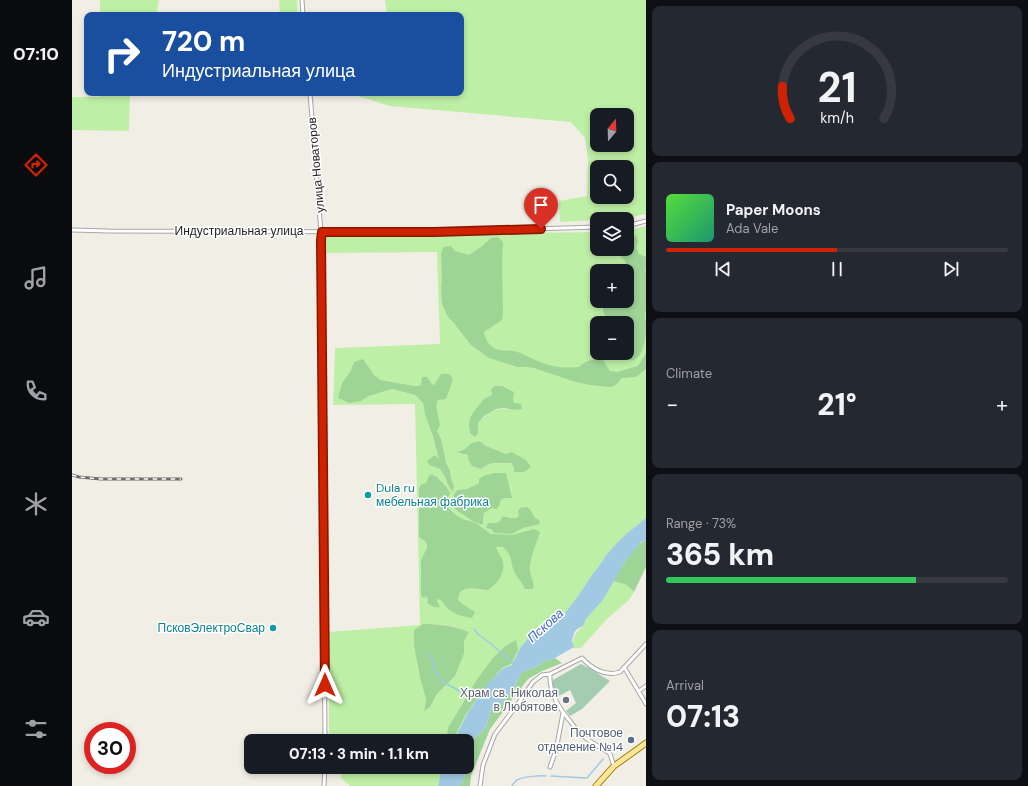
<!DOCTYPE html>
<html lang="en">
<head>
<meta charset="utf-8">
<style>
	body { margin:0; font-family:"DM Sans",sans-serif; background:#242831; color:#f1f3f6; height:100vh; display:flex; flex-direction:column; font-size:15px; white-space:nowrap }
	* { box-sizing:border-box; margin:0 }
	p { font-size:13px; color:#9ea1a6 }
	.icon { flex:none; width:22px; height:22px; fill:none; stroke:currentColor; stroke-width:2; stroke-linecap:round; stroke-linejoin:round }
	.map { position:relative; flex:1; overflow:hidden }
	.panel { display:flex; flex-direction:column; gap:6px; padding:6px; background:#0d0f14; width:382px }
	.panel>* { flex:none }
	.top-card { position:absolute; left:12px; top:12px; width:380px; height:84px; border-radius:8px; box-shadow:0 2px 6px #0003; background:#1a4fa0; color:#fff; overflow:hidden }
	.needle { width:26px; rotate:19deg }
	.tools { position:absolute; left:518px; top:108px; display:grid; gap:8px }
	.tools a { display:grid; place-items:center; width:44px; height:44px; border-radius:8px; background:#171b24; box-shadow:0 2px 6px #0003; font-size:20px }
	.speed { position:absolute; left:12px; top:722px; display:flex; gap:8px; font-size:20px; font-weight:700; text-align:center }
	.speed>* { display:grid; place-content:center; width:52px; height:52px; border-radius:50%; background:#171b24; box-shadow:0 2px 6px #0003; line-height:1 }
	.speed .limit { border:6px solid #d22; background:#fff; color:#111 }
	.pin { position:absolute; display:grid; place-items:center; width:34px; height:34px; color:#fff; margin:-41px -17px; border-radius:50% 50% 50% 0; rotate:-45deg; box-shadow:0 0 4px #0007 }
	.pin .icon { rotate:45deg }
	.me { position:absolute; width:44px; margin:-22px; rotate:0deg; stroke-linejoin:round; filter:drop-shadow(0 0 3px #0008) }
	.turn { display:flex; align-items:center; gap:14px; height:84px; padding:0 12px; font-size:18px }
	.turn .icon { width:52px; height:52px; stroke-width:2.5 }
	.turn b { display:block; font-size:28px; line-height:34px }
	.big { font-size:30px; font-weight:800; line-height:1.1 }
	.panel .card { flex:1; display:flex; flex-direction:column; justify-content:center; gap:6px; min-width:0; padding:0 14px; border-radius:8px; background:#242831 }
	.panel .dial { align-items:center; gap:0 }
	.dial svg { height:104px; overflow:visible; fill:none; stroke:#363941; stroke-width:7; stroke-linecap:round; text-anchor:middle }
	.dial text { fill:#f1f3f6; stroke:none }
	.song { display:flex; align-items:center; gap:12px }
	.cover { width:48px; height:48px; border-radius:6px; background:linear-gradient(135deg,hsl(110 70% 55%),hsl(160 70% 35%)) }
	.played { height:4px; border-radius:2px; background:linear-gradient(90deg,#cf2200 50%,#363941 50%) }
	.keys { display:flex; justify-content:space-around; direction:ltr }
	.heat { display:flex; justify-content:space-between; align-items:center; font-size:22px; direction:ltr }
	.charge { height:6px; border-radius:3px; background:linear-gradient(90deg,#34c759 73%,#363941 0) }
	.trip { position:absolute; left:172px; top:734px; width:230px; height:40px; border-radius:8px; background:#171b24; box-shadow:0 2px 6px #0003; font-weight:800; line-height:40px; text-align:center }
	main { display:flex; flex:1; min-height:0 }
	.tab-bar { display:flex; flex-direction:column; width:72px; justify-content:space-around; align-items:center; background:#090b0e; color:#9ea1a6 }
	.tab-bar .icon { width:28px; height:28px }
	.tab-bar .active { color:#cf2200 }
	.tab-bar b { font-size:18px; color:#f1f3f6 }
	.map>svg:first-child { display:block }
	.grass { fill:#beefa6; fill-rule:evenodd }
	.forest { fill:#9ed496 }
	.cemetery { fill:#a4ccb1 }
	.water { fill:#a1c9e3 }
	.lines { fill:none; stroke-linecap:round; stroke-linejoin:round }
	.stream { stroke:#a1c9e3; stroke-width:1.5 }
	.minor-casing { stroke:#a6a6a6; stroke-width:5 }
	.primary-casing { stroke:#9b8100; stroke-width:7 }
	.minor { stroke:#fff; stroke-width:3 }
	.primary { stroke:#ffe49c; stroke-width:5 }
	.rail-casing { stroke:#6d6d6d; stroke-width:3 }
	.rail { stroke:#fff; stroke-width:1.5; stroke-dasharray:4.5; stroke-linecap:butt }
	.route-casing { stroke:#871600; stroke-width:10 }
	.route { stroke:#cf2200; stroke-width:7 }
	.culture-dot { fill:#0f9aa8; stroke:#fff; stroke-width:1.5 }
	.worship-dot { fill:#6b7280; stroke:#fff; stroke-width:1.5 }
	.service-dot { fill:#5c6f8a; stroke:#fff; stroke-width:1.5 }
	.labels { text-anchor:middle; stroke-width:3; stroke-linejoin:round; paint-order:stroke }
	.street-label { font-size:12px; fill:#1f1f1f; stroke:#fff }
	.culture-label { font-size:12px; fill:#0d838f; stroke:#fff; text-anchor:start }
	.worship-label { font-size:12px; fill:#5b616d; stroke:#fff; text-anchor:end }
	.service-label { font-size:12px; fill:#4e5e75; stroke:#fff; text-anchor:end }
	.water-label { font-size:13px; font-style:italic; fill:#426ab9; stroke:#fff }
</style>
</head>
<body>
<main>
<nav class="tab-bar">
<b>07:10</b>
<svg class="icon active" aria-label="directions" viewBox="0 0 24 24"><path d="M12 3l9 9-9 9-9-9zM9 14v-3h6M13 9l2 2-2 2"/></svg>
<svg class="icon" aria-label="music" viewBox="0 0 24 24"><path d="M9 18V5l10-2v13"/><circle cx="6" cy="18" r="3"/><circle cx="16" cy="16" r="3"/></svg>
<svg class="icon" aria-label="phone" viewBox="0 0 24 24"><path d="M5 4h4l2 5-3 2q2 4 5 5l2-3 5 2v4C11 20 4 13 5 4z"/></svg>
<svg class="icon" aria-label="climate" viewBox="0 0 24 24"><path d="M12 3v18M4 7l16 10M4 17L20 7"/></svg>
<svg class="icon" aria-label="car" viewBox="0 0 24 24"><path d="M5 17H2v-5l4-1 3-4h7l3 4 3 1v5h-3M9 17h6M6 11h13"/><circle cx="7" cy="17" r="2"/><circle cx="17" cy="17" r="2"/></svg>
<svg class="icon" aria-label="filters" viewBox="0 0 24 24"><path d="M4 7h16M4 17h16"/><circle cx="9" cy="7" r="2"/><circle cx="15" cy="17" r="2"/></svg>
</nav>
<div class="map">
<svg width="574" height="786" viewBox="0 0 574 786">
	<rect width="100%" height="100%" fill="#f1efe5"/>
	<!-- grass -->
	<path class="grass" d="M28 0H87L84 15H28Z
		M207 0H225L226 15H208Z
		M313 0H574V214L549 219H525V220L488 222 487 201 515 196 516 159 513 138 499 122 318 106 286 96 249 93H389V15H315ZM525 115H555V145H525ZM525 167H555V197H525Z
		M28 93H58L57 131 0 130V97H28Z
		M574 226V518L554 534 532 558 530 562 520 575 504 599 493 613 487 618 472 625 448 648 440 665 430 669 415 685 396 712 386 732V736L384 741H257V632L348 625 343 404 261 405 263 348 368 344 365 252 253 253 254 239 256 236 525 232V249H555V231ZM525 271H555V301H525ZM525 323H555V353H525ZM282 362 309 380 343 386 359 383 362 385 369 374 366 400 364 406 365 431 369 439 374 462 378 471 379 478 382 486 381 492 377 487 373 477 368 469 357 465 356 461 368 462 361 436 353 415 351 403 343 395 320 389 297 396 289 401 272 381 278 372ZM420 395 441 399 442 410C424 407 418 410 406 423ZM408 441 414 446 434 454 448 457 454 460 442 472V467L439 463C430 464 422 462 414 465L396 455 385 452C392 451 395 448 399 443ZM422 473H427C436 482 438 485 439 498H433L429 500 427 506 420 508 412 513 411 519V525L400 521 391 515 385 490C398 488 405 488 411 476ZM458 509 463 518 467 520 468 524 451 528 440 534 422 533 419 529 422 523 427 522 431 516 438 518H445L447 515ZM351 624C367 624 382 626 397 632L392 641V654L383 676 365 694 358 707 352 710 354 699 348 678 345 663ZM432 647 439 664 430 668 409 693 394 714 384 734V714L405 679 420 659Z
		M541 581 555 585 562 592 557 600 534 620 509 648H501V642L503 634 511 626 514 619 531 600Z
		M266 767H370L366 786H278L270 779Z"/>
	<!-- forest -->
	<path class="forest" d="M564 235 566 241 564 248 567 254 574 257V269L573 271 574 272V311H573V318L574 320C574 331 574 350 565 358 563 359 561 360 559 361L556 356 558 342 555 333V323H544L534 317 531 311V301H555V271H542L555 268 553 261 542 249H555V240H559Z
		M426 237 431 242 430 263 431 313 430 320 412 332C413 338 415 342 419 346 429 354 435 348 445 352 450 353 454 356 459 358 476 366 488 369 507 367 515 359 520 360 531 359L534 365 538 371 545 372 566 366 574 353V369L564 377 550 378 545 384 540 387 518 385 504 382 462 368 455 367H445L417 358 399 345 381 322 376 317 370 304 369 290 370 276 369 254 371 247 379 246 383 251 397 255 409 247 419 238Z
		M291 359 302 375 309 380 343 386 349 385 350 377H355L359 383 362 385 369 374H377L381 379 374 399 366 400 364 406 368 425 365 431 369 439 374 462 378 471 379 478 382 486 381 492 377 487 373 477 368 469 357 465 355 461 363 455 367 460 361 436 353 415 351 403 343 395 320 389 297 396 289 401 277 403 266 398 270 383 278 372 282 362Z
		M423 386H430L442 392 441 399 442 403 449 404 450 409 442 410 432 408 424 409 412 416 406 423V433L403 437 398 433 397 425 398 418 403 410 412 399 420 395 419 389Z
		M408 441 414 446 434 454 440 452 454 460 459 467 452 472H442V467L439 463C427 464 419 460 409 469L400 466 396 459V455L384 452C391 451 395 448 399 443Z
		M422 473H434L440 498H433L429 500 427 506 424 509 420 508 412 513 411 519V525L400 521 383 509C380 500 380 498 385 490L394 489 402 486 407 483V479L411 476Z
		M360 474 362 476 365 477C369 482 377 488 378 494L376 497 375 504 378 510 384 515 390 519 404 523 419 534 441 535 462 529 468 532C465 542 457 560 458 570 458 577 463 581 461 589H453C450 582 446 579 443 573 437 561 442 557 431 547H424C425 551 428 555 430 559 435 571 426 583 416 590 409 590 392 584 387 594 387 594 386 600 386 600 391 605 397 608 403 612L400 618C392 617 381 614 375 608 371 604 372 601 366 599L365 601 368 607C363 608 358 606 355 602L356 599 354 596 352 598 349 595V560L355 548V544L353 541 347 537V489C348 485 350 484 354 483L357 476Z
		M455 507 458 509 463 518 467 520 468 524 451 528 440 534 422 533 419 529 414 528 416 523H422L427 522 431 516 438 518H445L447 515 446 511 448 508Z
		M574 540V567L562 592 555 585 541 581C548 570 562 544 574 540Z
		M351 624C367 624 382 626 397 632L392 641V654L383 676 365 694 358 707 352 711 354 699 348 678 342 645V630Z
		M444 640 446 650 439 664 430 668 409 693 394 714 384 734 375 736 376 728 405 679 420 659 432 647Z
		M483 658 490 663 470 671 456 679 418 729 399 776 398 786H387L392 779 393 767H395V763L401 748 402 739 414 727 419 710 433 699 442 687 450 672 464 667 472 661Z"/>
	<!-- cemetery -->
	<path class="cemetery" d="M509 664 517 668 538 681 510 709 498 716 494 711 504 703 498 690 485 697 481 691V680Z"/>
	<!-- water -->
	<path class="water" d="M574 518V540L569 542 552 563 531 600 514 619 511 626 505 629 502 633 500 641 502 647 483 658 472 661 464 667 450 672 442 687 433 699 419 710 414 727 402 739 401 748 395 763V741H384L386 736V732L396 712 415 685 430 669 440 665 448 648 460 634 472 625 487 618 493 613 504 599 520 575 530 562 532 558 544 544 554 534Z
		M370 767H393L392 779 387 786H366Z"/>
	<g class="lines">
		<!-- stream -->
		<path class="stream" d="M402 629 407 635 418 643 442 664
			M359 655 362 669 371 682 388 691 404 692 408 695
			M479 776 515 778 531 759
			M440 786C442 783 444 780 447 779 452 777 468 775 474 776"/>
		<defs>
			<path id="minor" d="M230 0 231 15
				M238 93 249 232V240L253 741
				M555 226 574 221
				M0 230 37 231 362 232 525 227
				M552 667 574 704
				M567 691 574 686
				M542 766 538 754 536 752C529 748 522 744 515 739 508 734 503 728 498 721 487 708 477 693 478 674L510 658C519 668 533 677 548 672L574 644
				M478 767 484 750 491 713
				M252 786 253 767
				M408 786 411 765 423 734 442 709 461 682 470 675 478 674"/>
			<path id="primary" d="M524 786 542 766 563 751 574 743"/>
		</defs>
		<!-- minor casing -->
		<use href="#minor" class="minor-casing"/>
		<!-- primary casing -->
		<use href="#primary" class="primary-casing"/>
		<!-- minor -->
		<use href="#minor" class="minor"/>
		<!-- primary -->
		<use href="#primary" class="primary"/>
		<defs>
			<path id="rail" d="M0 475 7 477 29 479H109"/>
		</defs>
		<!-- rail casing -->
		<use href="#rail" class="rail-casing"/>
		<!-- rail -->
		<use href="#rail" class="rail"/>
	</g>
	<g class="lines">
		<defs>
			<path id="route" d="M253 685 249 240 250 232H362L469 229"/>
		</defs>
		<!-- route casing -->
		<use href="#route" class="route-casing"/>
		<!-- route -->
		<use href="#route" class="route"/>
	</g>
	<!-- markers -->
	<g class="culture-dot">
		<circle cx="296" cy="495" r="4"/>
		<circle cx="201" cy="628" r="4"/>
	</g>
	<circle class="worship-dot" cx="494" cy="700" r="4"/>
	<circle class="service-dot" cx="559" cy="740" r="4"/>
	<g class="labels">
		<!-- street labels -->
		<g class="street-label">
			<text transform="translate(244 165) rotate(-95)" y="4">улица Новаторов</text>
			<text x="167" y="235">Индустриальная улица</text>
		</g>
		<!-- culture labels -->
		<g class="culture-label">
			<text x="304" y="492">Dula ru<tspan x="304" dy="14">мебельная фабрика</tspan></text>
			<text x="193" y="632" text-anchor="end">ПсковЭлектроСвар</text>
		</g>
		<!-- worship labels -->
		<g class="worship-label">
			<text x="486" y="697">Храм св. Николая<tspan x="486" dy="14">в Любятове</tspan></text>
		</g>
		<!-- service labels -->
		<g class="service-label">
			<text x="551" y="737">Почтовое<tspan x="551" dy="14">отделение №14</tspan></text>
		</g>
		<!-- water labels -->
		<g class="water-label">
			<text transform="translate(473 625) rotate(-42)" y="5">Пскова</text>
		</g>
	</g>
</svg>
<div class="tools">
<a><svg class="needle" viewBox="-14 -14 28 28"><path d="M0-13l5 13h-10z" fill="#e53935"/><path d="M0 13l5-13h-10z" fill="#9ea1a6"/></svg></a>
<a><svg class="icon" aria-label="search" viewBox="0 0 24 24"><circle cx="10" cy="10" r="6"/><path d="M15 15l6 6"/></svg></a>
<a><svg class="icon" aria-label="layers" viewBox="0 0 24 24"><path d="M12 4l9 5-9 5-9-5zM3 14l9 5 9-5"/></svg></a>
<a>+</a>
<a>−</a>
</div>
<div class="speed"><div class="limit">30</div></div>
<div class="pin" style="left:469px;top:229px;background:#d93025"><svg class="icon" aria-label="arrive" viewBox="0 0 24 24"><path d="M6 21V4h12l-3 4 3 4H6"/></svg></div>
<svg class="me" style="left:253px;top:685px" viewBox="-20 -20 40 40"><path d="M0-17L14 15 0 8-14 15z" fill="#cf2200" stroke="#fff" stroke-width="4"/></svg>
<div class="trip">07:13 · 3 min · 1.1 km</div>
<div class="top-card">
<div class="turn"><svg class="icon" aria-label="right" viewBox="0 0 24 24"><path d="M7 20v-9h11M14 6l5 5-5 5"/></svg><div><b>720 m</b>Индустриальная улица</div></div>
</div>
</div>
<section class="panel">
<div class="card dial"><svg viewBox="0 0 100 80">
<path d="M14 69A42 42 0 1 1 86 69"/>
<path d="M14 69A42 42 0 0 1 8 44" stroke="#cf2200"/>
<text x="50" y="56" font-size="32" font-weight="700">21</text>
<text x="50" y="72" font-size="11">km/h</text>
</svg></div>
<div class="card">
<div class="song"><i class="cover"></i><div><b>Paper Moons</b><p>Ada Vale</p></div></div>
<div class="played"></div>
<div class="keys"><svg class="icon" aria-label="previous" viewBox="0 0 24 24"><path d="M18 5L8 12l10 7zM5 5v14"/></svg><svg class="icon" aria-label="pause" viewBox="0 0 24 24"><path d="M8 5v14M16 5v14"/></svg><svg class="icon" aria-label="next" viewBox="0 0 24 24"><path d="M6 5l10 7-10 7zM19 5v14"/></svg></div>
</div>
<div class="card"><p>Climate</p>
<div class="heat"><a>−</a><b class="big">21°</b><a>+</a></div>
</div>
<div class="card"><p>Range · 73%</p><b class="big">365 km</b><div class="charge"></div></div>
<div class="card"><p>Arrival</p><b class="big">07:13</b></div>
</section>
</main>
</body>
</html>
